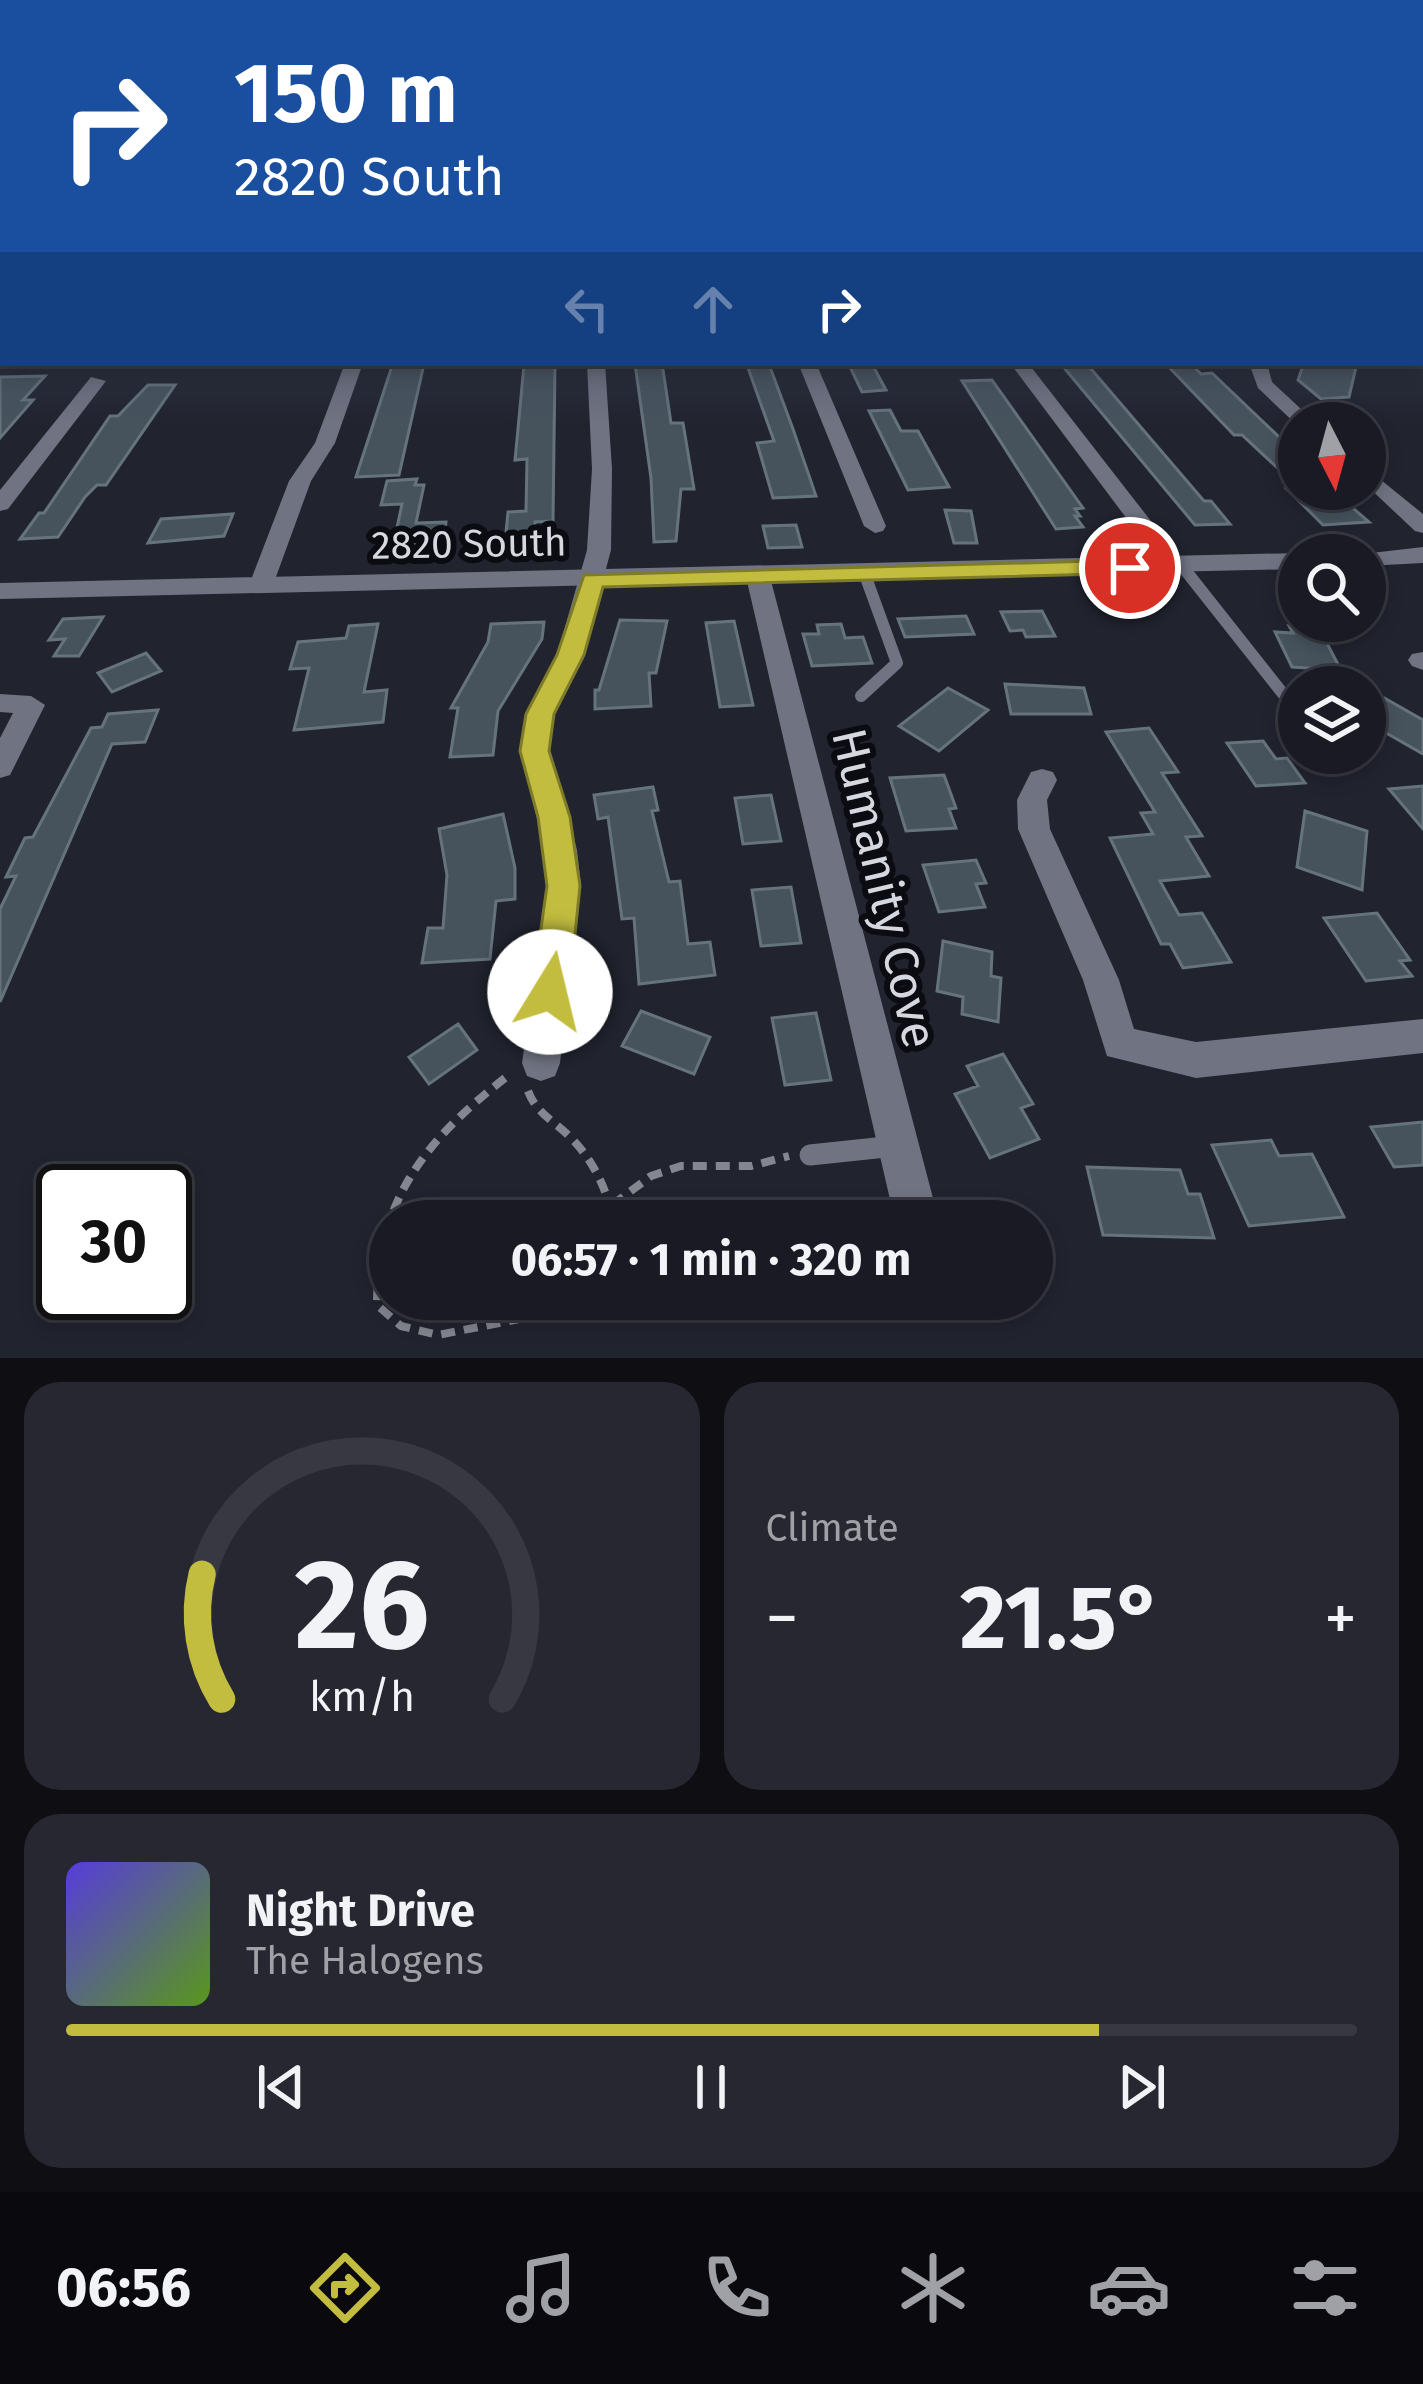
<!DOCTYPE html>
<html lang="en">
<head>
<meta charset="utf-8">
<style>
	body { margin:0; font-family:"Fira Sans",sans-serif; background:#262730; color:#f1f3f6; height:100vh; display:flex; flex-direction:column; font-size:45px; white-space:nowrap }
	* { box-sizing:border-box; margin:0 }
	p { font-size:39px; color:#9fa1a6 }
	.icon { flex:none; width:66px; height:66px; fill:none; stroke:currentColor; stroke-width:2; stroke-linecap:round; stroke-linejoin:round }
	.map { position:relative; height:1358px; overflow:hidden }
	.side { display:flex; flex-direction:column; gap:24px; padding:24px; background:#0e0e13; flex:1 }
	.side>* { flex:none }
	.banner { position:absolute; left:0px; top:0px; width:1425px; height:366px; box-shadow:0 6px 18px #0003,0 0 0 3px #373841; background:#1a4fa0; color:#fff; overflow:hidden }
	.needle { width:78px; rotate:174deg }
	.buttons { position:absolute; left:1278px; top:402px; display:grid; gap:24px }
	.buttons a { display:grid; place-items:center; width:108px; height:108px; border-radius:50%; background:#191a23; box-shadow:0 6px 18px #0003,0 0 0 3px #373841; font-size:60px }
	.speed { position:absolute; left:36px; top:1164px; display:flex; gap:24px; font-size:60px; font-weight:700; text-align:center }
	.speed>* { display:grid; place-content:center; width:156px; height:156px; border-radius:50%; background:#191a23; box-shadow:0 6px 18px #0003,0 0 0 3px #373841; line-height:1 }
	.speed .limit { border:6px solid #111; border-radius:18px; background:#fff; color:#111 }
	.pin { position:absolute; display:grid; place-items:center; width:102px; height:102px; color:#fff; margin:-51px; border:6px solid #fff; border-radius:50%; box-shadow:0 3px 12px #0007 }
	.me { position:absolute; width:132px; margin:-66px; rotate:9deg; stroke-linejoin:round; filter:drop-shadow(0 0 9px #0008) }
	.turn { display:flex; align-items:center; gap:42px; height:252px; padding:0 36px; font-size:54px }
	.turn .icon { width:156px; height:156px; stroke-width:2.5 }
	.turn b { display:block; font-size:84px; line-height:102px }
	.lanes { display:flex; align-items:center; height:114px; padding:0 36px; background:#0003; justify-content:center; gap:60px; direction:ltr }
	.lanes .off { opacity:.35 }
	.big { font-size:90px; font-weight:700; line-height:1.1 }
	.side .widget { flex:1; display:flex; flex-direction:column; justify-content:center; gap:18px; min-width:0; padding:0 42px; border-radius:36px; background:#262730 }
	.side .dial { align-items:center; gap:0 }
	.dial svg { height:312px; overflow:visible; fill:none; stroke:#373841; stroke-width:7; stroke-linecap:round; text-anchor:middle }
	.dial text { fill:#f1f3f6; stroke:none }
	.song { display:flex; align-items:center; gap:36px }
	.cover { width:144px; height:144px; border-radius:18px; background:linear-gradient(135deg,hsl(250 70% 55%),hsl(90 70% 35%)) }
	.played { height:12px; border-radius:6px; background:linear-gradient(90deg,#c2bd3f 80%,#373841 80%) }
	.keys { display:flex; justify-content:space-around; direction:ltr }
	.heat { display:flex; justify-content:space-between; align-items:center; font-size:66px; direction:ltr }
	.side .tiles { flex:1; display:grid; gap:24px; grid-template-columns:1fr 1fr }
	.widget:last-child { grid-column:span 2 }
	.trip { position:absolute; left:369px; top:1200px; width:684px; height:120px; border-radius:60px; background:#191a23; box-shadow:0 6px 18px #0003,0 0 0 3px #373841; font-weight:700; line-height:120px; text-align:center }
	.tabs { display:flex; height:192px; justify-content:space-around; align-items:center; background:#0a0a0e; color:#9fa1a6 }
	.tabs .icon { width:84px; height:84px }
	.tabs .on { color:#c2bd3f }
	.tabs b { font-size:54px; color:#f1f3f6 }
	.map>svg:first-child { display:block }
	.green { fill:#563046 }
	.building { fill:#46535d; stroke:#65737d; stroke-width:3 }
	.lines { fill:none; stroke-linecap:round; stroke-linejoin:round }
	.path { stroke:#848690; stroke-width:8; stroke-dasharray:14 9; stroke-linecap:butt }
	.lane-far2 { stroke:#707382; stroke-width:12 }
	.lane-far1 { stroke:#707382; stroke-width:16 }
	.lane { stroke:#707382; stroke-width:21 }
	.street { fill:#707382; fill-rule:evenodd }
	.secondary { fill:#707382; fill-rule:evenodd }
	.route { fill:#c2bd3f; stroke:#7e7b29; stroke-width:3 }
	.labels { text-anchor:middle; stroke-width:12; stroke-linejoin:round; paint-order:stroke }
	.street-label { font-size:39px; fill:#d6d8e0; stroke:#0b0c12 }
	.near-street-label { font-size:48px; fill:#d6d8e0; stroke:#0b0c12 }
</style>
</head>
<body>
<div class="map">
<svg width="1423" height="1358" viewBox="0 0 1423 1358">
	<rect width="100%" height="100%" fill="#21232f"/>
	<!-- green -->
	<path class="green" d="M727 1199 729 1221H647L646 1207Z"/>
	<!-- building -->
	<path class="building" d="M393 363 424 364 399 475 356 477Z
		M662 363 671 423H683L694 489H681L676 541 654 542 651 478 635 364Z
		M1060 363H1086L1204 501H1211L1230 524 1195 525Z
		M1165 363H1190L1201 374 1212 373 1299 456V488L1242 435H1234Z
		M1304 363H1357L1349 397 1321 399 1298 380Z
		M555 364 553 521 535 522 534 542 505 543 508 512 526 511 527 459 515 460 524 365Z
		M872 364 886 390 862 392 849 365Z
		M770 367 793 429 816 496 773 498 757 443 774 441 748 368Z
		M45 376 23 400H33L0 438V377Z
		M992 380 1083 508 1075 509 1080 516H1075L1083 527 1056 529 962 381Z
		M148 385H175L106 485H97L85 497 58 537 20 539 39 513H44L110 416H118Z
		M890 410 901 431H918L949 487 908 490 869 411Z
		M417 479 415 485H424L416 523 446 522 444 540 420 541 411 546 409 554 392 551 402 504 381 505 387 481Z
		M1287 489H1331L1369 522 1323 525Z
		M945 510 971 511 977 543H954Z
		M233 514 224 536 148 543 161 519Z
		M796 525 802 547 768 548 763 526Z
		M1042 611 1055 636 1026 637 1023 630 1010 631 1001 612Z
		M966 616 974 634 905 637 898 619Z
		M103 617 79 656H54L65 639 49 640 63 619Z
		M620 620 667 621 656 673H649L651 706 595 709V690H599Z
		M734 621 753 705 720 707 706 623Z
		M544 622 542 639 498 711 493 755 450 757 458 708H451L488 642 491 624Z
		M378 624 364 692 387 690 383 722 294 730 309 668 290 669 298 642 346 638 349 626Z
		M841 624 845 638 863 637 872 663 812 666 803 634H819L817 625Z
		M1289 626 1319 628 1341 670 1292 667 1275 632 1293 633Z
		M146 653 161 671 112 692 98 673Z
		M1005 684 1084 688 1091 714H1011Z
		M1365 687 1423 720V754L1365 721Z
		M948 688 988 710 939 751 899 726Z
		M158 710 145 742 112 744 0 1002V909L16 876 6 877 25 838 33 837 91 728 102 727 108 714Z
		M1149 728 1178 772 1162 773 1202 836 1186 837 1209 876 1160 881 1179 915 1202 913 1231 962 1183 968 1170 944H1161L1110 838 1153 834 1141 813 1155 812 1106 732Z
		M1263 741 1276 759 1287 758 1305 783 1256 786 1227 743Z
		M944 775 956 808 949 809 956 828 906 831 890 778Z
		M1423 786V829L1389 789Z
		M653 787 658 810 652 811 669 882 680 881 688 944 710 942 715 975 639 984 634 918 622 919 608 817 598 819 594 795Z
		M771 795 781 841 743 844 735 798Z
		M1305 811 1367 831 1362 890 1297 867Z
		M503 814 515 868V899L496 901 490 959 422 963 428 928H443L447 875 439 829Z
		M976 860 986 883 976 884 985 907 939 912 923 865Z
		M791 887 801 943 761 946 752 890Z
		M1377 913 1410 960 1400 961 1412 976 1366 981 1324 918Z
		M943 941 992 952 991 976 1001 978 998 1022 962 1014 963 997 937 991Z
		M641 1011 710 1037 694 1074 622 1046Z
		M816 1013 831 1080 785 1085 772 1018Z
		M458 1024 477 1050 429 1084 409 1057Z
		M1003 1054 1033 1104 1021 1108 1039 1139 990 1158 955 1094 978 1086 967 1066Z
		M1423 1122V1165L1394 1167 1371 1127Z
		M1271 1140 1279 1156 1312 1154 1344 1217 1249 1226 1212 1145Z
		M1087 1167 1180 1170 1188 1194H1200L1214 1238 1103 1235Z"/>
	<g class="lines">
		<!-- path -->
		<path class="path" d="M505 1078C425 1141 377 1200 377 1305L401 1326 438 1335 586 1306 591 1299
			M528 1091C536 1112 552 1120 567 1134 590 1155 609 1190 612 1221
			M612 1205 651 1176 681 1166H751L789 1156"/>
		<!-- lane-far2 -->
		<path class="lane-far2" d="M1182 566 1299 714
			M861 696 897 663 865 575"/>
		<!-- lane-far1 -->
		<path class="lane-far1" d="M1330 753 1335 759"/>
		<!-- lane -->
		<path class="lane" d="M810 1155 895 1146"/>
		<!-- street -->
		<path class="street" d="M1422 235H1423V243H1422Z
			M0 249H3L0 260Z
			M345 363H363L335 443 311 481 273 585 261 592 252 590 249 585 289 481 315 443Z
			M587 363H605L612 469 611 550 583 655 554 714 550 751 577 850 581 886 560 1063 555 1076 541 1081 527 1076 522 1063 547 886 545 850 520 751 526 714 557 655 587 550 592 469Z
			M798 363H816L886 526 883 531 875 533 864 526Z
			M1010 363H1028L1182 561 1186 566 1182 571H1166Z
			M1249 363H1267L1272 382 1316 423H1299V427L1258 388Z
			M91 377 106 381 8 509 0 511V490Z
			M1365 467 1423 514V533L1415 531 1365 484Z
			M758 570 770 577 939 1221H895L746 577Z
			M1423 652V670L1412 666 1408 660 1412 654Z
			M0 694 31 696 45 705 10 775 0 778V738L13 713 0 712Z
			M1042 769 1053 772 1057 780 1047 800 1050 829 1119 980 1134 1029 1196 1042 1423 1019V1053L1196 1078 1107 1056 1083 980 1018 829 1017 800 1031 772Z"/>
		<!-- secondary -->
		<path class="secondary" d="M1423 547V563L1365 566V555H1354Z
			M1299 553 1306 555H1299V569L0 599V583Z"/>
	</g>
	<!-- sky -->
	<linearGradient id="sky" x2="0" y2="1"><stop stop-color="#12131a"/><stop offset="0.55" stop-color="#3d4558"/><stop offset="1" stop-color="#3d4558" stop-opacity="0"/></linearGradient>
	<rect width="1423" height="424" fill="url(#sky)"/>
	<!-- route -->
	<path class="route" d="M1130 560 1138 563V573L603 587 584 655 554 714 549 751 570 817 580 886 569 992 564 1004 550 1009 537 1004 532 992 547 886 538 817 520 751 526 714 557 655 584 575Z"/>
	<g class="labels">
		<!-- street labels -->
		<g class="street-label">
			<text transform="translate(469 543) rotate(-1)" y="14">2820 South</text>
		</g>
		<!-- near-street labels -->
		<g class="near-street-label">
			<text transform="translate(885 888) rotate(77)" y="17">Humanity Cove</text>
		</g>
	</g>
</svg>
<div class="buttons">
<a><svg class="needle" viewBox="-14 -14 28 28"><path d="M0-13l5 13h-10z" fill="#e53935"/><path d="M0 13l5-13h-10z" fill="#9fa1a6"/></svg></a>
<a><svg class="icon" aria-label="search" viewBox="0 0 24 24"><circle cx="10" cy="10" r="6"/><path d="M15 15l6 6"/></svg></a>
<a><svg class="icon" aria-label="layers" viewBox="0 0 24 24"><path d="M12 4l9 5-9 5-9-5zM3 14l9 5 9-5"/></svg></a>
</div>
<div class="speed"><div class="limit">30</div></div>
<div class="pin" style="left:1130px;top:568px;background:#d93025"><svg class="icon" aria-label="arrive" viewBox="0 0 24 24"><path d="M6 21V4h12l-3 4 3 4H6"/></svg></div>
<svg class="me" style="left:550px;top:992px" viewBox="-20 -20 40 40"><circle r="19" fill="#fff"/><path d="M0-13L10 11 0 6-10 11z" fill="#c2bd3f"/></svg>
<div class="trip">06:57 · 1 min · 320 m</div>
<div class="banner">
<div class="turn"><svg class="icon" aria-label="right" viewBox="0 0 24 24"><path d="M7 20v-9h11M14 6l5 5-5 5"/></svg><div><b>150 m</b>2820 South</div></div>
<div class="lanes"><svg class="icon off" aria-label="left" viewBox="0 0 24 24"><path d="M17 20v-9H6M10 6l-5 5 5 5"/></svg><svg class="icon off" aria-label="ahead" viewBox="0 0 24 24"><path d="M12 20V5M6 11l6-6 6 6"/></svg><svg class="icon" aria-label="right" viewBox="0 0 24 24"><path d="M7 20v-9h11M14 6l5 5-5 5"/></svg></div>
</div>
</div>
<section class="side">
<div class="tiles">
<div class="widget dial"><svg viewBox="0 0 100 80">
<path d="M14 69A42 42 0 1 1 86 69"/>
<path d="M14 69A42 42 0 0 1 9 37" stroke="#c2bd3f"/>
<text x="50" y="56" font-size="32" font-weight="700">26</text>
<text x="50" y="72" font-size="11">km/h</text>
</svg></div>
<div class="widget"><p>Climate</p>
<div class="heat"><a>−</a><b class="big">21.5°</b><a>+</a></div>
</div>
<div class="widget">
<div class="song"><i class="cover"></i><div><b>Night Drive</b><p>The Halogens</p></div></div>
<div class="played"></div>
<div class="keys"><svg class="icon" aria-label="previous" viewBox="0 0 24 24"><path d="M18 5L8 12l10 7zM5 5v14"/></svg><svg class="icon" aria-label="pause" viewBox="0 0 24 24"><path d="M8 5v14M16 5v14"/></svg><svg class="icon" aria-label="next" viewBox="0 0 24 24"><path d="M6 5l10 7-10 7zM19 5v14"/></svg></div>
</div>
</div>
</section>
<nav class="tabs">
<b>06:56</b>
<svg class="icon on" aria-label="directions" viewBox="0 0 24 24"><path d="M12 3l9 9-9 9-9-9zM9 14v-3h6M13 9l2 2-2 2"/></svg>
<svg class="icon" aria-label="music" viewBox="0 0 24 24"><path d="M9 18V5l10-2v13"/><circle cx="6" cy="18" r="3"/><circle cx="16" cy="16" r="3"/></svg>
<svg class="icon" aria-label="phone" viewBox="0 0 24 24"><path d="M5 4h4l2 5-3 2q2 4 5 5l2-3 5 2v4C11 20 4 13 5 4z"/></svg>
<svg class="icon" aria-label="climate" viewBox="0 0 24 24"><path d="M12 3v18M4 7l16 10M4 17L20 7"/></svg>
<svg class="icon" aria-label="car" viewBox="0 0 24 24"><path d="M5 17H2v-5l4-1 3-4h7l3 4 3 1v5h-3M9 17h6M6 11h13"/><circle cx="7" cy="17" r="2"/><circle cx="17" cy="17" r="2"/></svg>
<svg class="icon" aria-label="filters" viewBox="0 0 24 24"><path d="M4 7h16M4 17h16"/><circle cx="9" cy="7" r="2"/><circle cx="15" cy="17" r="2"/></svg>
</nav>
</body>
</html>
